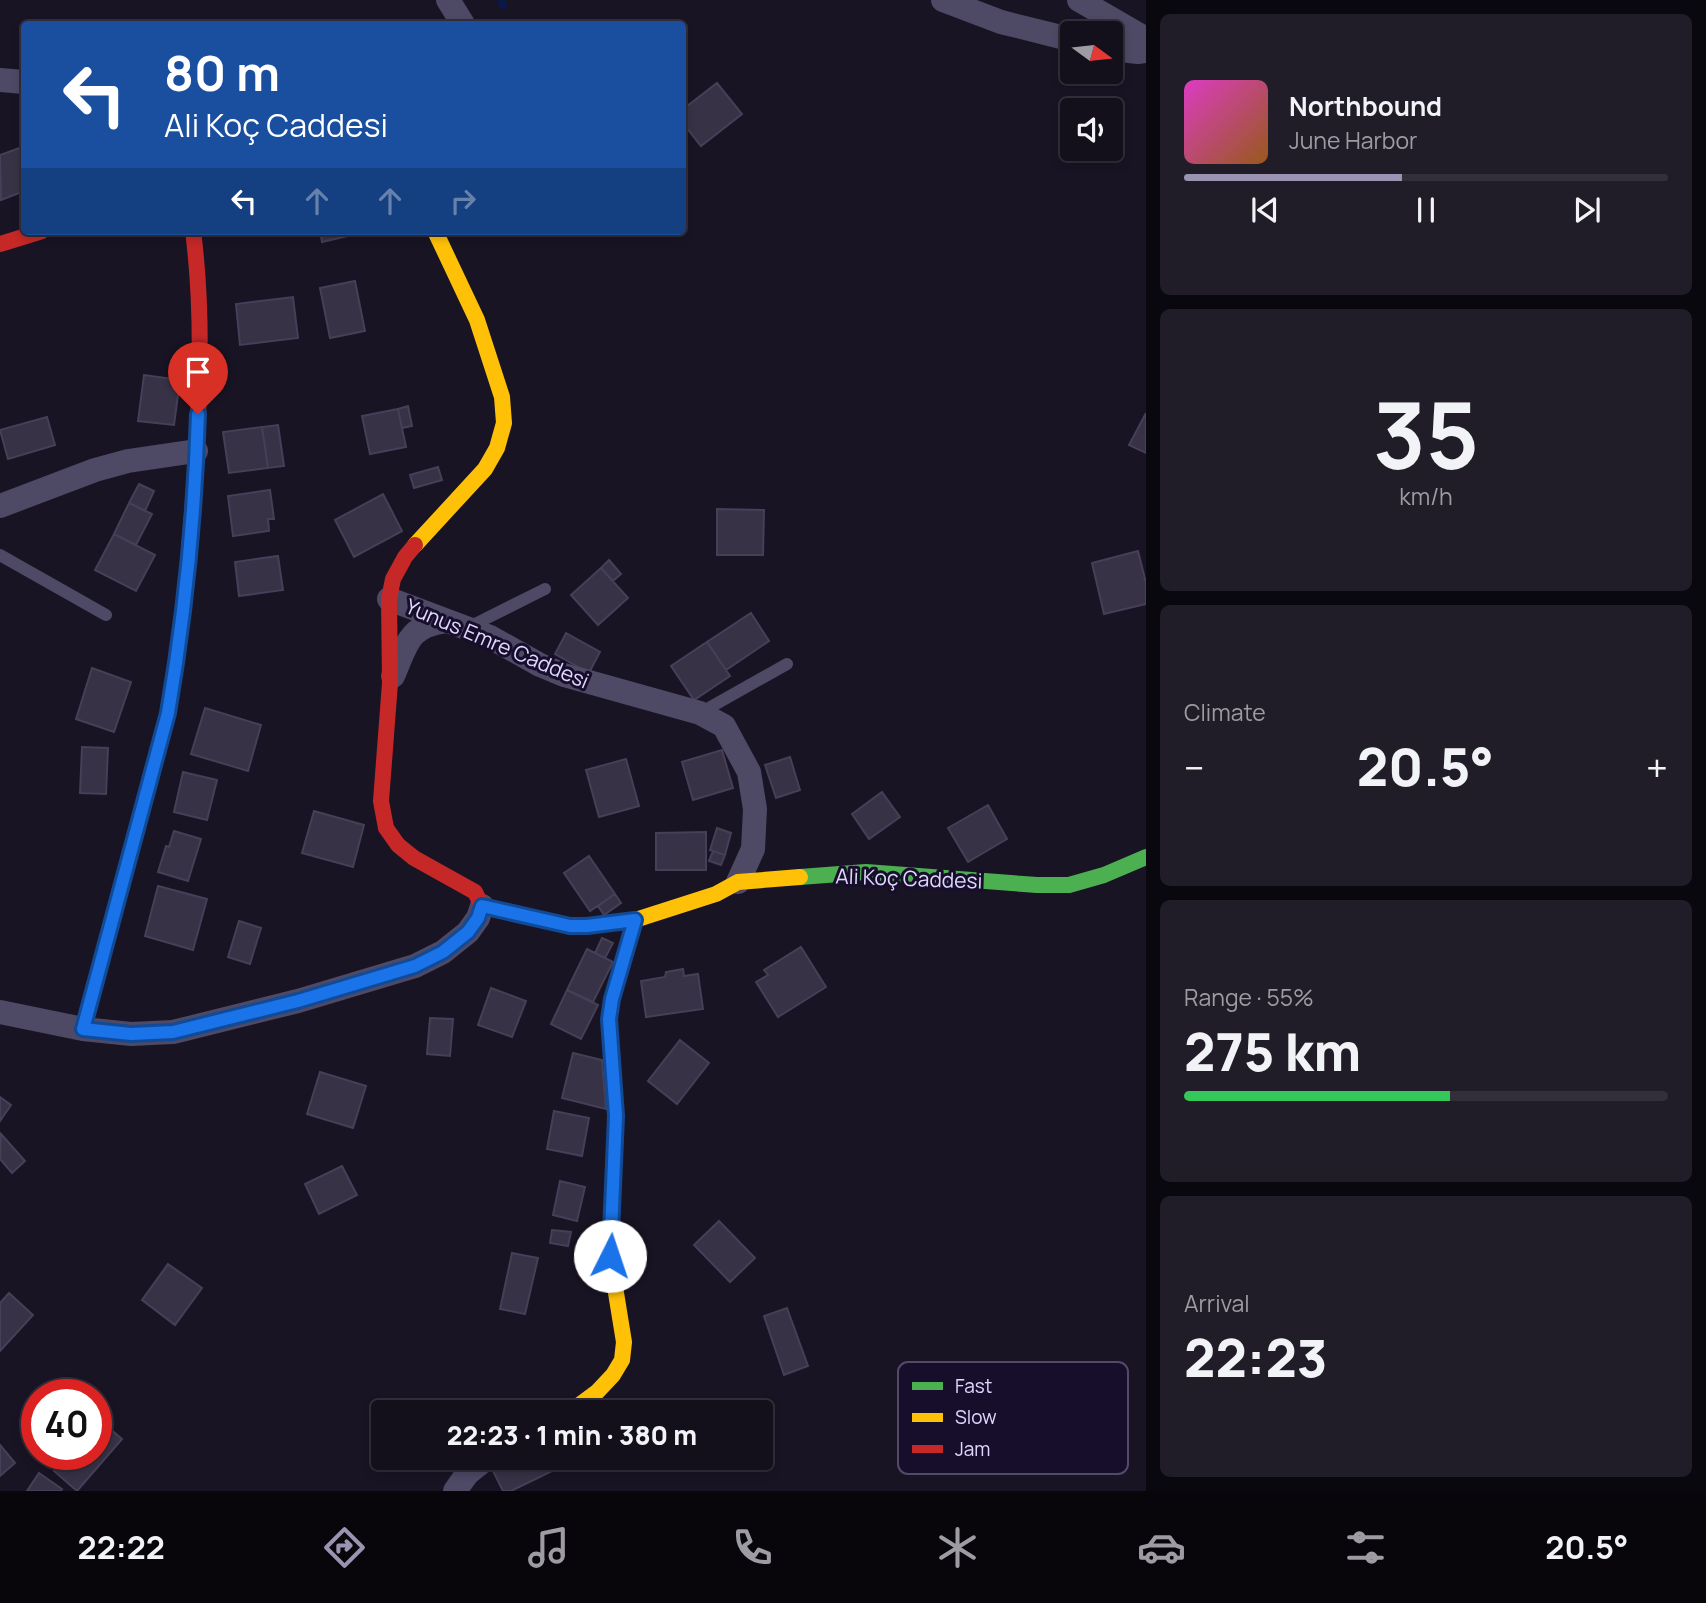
<!DOCTYPE html>
<html lang="en">
<head>
<meta charset="utf-8">
<style>
	body { margin:0; font-family:Manrope,sans-serif; background:#201d28; color:#f1f3f6; height:100vh; display:flex; flex-direction:column; font-size:26px; white-space:nowrap }
	* { box-sizing:border-box; margin:0 }
	p { font-size:23px; color:#9d9ca3 }
	.icon { flex:none; width:38px; height:38px; fill:none; stroke:currentColor; stroke-width:2; stroke-linecap:round; stroke-linejoin:round }
	.map { position:relative; flex:1; overflow:hidden }
	.sheet { display:flex; flex-direction:column; gap:14px; padding:14px; background:#0a080f; width:560px }
	.sheet>* { flex:none }
	.banner { position:absolute; left:21px; top:21px; width:665px; height:214px; border-radius:7px; box-shadow:0 4px 10px #0003,0 0 0 2px #322f3a; background:#1a4fa0; color:#fff; overflow:hidden }
	.needle { width:46px; rotate:105deg }
	.buttons { position:absolute; left:1060px; top:21px; display:grid; gap:14px }
	.buttons a { display:grid; place-items:center; width:63px; height:63px; border-radius:7px; background:#130f1b; box-shadow:0 4px 10px #0003,0 0 0 2px #322f3a; font-size:35px }
	.speed { position:absolute; left:21px; top:1379px; display:flex; gap:14px; font-size:35px; font-weight:700; text-align:center }
	.speed>* { display:grid; place-content:center; width:91px; height:91px; border-radius:50%; background:#130f1b; box-shadow:0 4px 10px #0003,0 0 0 2px #322f3a; line-height:1 }
	.speed .limit { border:10px solid #d22; background:#fff; color:#111 }
	.pin { position:absolute; display:grid; place-items:center; width:60px; height:60px; color:#fff; margin:-72px -30px; border-radius:50% 50% 50% 0; rotate:-45deg; box-shadow:0 0 7px #0007 }
	.pin .icon { rotate:45deg }
	.me { position:absolute; width:77px; margin:-38px; rotate:4deg; stroke-linejoin:round; filter:drop-shadow(0 0 5px #0008) }
	.turn { display:flex; align-items:center; gap:24px; height:147px; padding:0 28px; font-size:32px }
	.turn .icon { width:91px; height:91px; stroke-width:2.5 }
	.turn b { display:block; font-size:49px; line-height:60px }
	.lanes { display:flex; align-items:center; height:66px; padding:0 28px; background:#0003; justify-content:center; gap:35px; direction:ltr }
	.lanes .off { opacity:.35 }
	.big { font-size:52px; font-weight:800; line-height:1.1 }
	.sheet .card { flex:1; display:flex; flex-direction:column; justify-content:center; gap:10px; min-width:0; padding:0 24px; border-radius:10px; background:#201d28 }
	.sheet .dial { align-items:center; gap:0 }
	.dial b { font-size:91px; line-height:1 }
	.song { display:flex; align-items:center; gap:21px }
	.cover { width:84px; height:84px; border-radius:10px; background:linear-gradient(135deg,hsl(310 70% 55%),hsl(30 70% 35%)) }
	.played { height:7px; border-radius:4px; background:linear-gradient(90deg,#9a93b2 45%,#322f3a 45%) }
	.keys { display:flex; justify-content:space-around; direction:ltr }
	.heat { display:flex; justify-content:space-between; align-items:center; font-size:38px; direction:ltr }
	.charge { height:10px; border-radius:5px; background:linear-gradient(90deg,#34c759 55%,#322f3a 0) }
	.trip { position:absolute; left:371px; top:1400px; width:402px; height:70px; border-radius:7px; background:#130f1b; box-shadow:0 4px 10px #0003,0 0 0 2px #322f3a; font-weight:800; line-height:70px; text-align:center }
	.menu { display:flex; height:112px; justify-content:space-around; align-items:center; background:#08060b; color:#9d9ca3 }
	.menu .icon { width:49px; height:49px }
	.menu .selected { color:#9a93b2 }
	.menu b { font-size:32px; color:#f1f3f6 }
	main { display:flex; flex:1; min-height:0 }
	.map>svg:first-child { display:block }
	.lines { fill:none; stroke-linecap:round; stroke-linejoin:round }
	.stream { stroke:#081847; stroke-width:8 }
	.building { fill:#383246; stroke:#463f58; stroke-width:2 }
	.lane { stroke:#4e4965; stroke-width:12 }
	.street { stroke:#4e4965; stroke-width:24 }
	.fast { stroke:#4caf50; stroke-width:16 }
	.slow { stroke:#ffc107; stroke-width:16 }
	.jam { stroke:#c62828; stroke-width:16 }
	.route-casing { stroke:#114b97; stroke-width:18 }
	.route { stroke:#1a73e8; stroke-width:12 }
	.labels { text-anchor:middle; stroke-width:6; stroke-linejoin:round; paint-order:stroke }
	.street-label { font-size:21px; fill:#e0d7ff; stroke:#160e2a }
	.key { fill:#160e2a; stroke:#534a6a; stroke-width:2 }
	.key-label { font-size:19px; fill:#e0d7ff }
</style>
</head>
<body>
<main>
<div class="map">
<svg width="1146" height="1491" viewBox="0 0 1146 1491">
	<rect width="100%" height="100%" fill="#191424"/>
	<g class="lines">
		<!-- stream -->
		<path class="stream" d="M501 0 503 5"/>
	</g>
	<!-- building -->
	<path class="building" d="M717 83 742 114 701 146 682 122V110Z
		M22 147 24 153V191L1 200 0 155Z
		M320 231H369L322 242Z
		M355 281 365 331 330 338 320 288Z
		M293 297 298 338 240 345 236 304Z
		M144 375 180 380 174 425 138 421Z
		M408 406 412 426 402 428 398 409Z
		M398 409 406 447 370 454 362 416Z
		M1146 413V453L1129 445Z
		M47 417 55 445 8 459 0 430Z
		M278 425 284 466 268 468 262 427Z
		M262 427 268 468 229 473 223 432Z
		M438 467 442 480 414 488 410 475Z
		M139 484 154 491 145 511 129 503Z
		M270 490 274 519H268L269 531 233 536 228 496Z
		M383 494 402 531 354 557 335 520Z
		M129 503 152 514 136 545 114 534Z
		M717 509 764 510 763 555H717Z
		M114 534 155 555 136 591 95 570Z
		M1138 551 1146 583V604L1104 614 1092 563Z
		M278 556 283 590 239 596 235 562Z
		M609 560 621 574 613 581 601 568Z
		M601 568 628 598 598 625 571 595Z
		M751 613 769 641 726 670 707 642Z
		M566 633 600 652 589 673 555 654Z
		M707 642 730 676 694 700 671 666Z
		M92 668 131 682 114 732 76 719Z
		M205 708 261 725 248 771 191 754Z
		M82 747 108 748 106 794 80 793Z
		M722 750 733 788 693 800 682 762Z
		M790 757 800 790 776 798 765 765Z
		M626 759 639 806 599 817 586 770Z
		M183 772 217 780 207 820 174 812Z
		M882 792 900 817 869 839 852 814Z
		M988 805 1007 839 968 862 948 828Z
		M314 811 364 825 353 867 302 853Z
		M717 828 731 833 725 855 710 850Z
		M174 831 201 839 188 881 158 872 166 846 169 847Z
		M706 832V870H656V833Z
		M713 851 725 855 721 865 709 861Z
		M589 856 615 894 590 911 564 873Z
		M158 886 207 899 193 950 145 936Z
		M615 894 621 903 604 915 598 906Z
		M239 921 261 928 250 964 228 957Z
		M602 938 613 943 605 958 595 953Z
		M801 947 826 987 778 1017 756 982 768 975 764 970Z
		M587 949 613 962 593 1002 567 990Z
		M683 969 684 976 698 974 703 1009 646 1017 641 981 665 977 666 972Z
		M491 988 526 1001 512 1037 478 1025Z
		M567 990 598 1005 581 1039 551 1024Z
		M430 1018 453 1019 450 1056 427 1054Z
		M680 1040 709 1063 677 1104 648 1081Z
		M573 1053 602 1060 606 1109 562 1098Z
		M320 1072 366 1086 353 1128 307 1114Z
		M0 1097 11 1105 0 1121Z
		M554 1111 589 1118 582 1156 547 1149Z
		M1 1134 25 1161 12 1173 0 1159Z
		M342 1166 357 1195 319 1214 305 1184Z
		M560 1181 585 1187 577 1221 553 1215Z
		M719 1221 755 1258 730 1282 694 1245Z
		M552 1230 571 1232 568 1246 550 1243Z
		M512 1253 538 1258 525 1314 500 1309Z
		M168 1264 202 1288 175 1325 142 1300Z
		M9 1293 33 1315 0 1351V1303Z
		M787 1308 808 1366 784 1375 764 1316Z
		M99 1419 122 1439 77 1491 54 1471 69 1454H96V1422Z
		M0 1445 15 1463 0 1476Z
		M519 1458H545L552 1471 511 1491H503L493 1471Z
		M545 1458H579L552 1471Z
		M39 1473 62 1489 61 1491H27Z"/>
	<g class="lines">
		<!-- lane -->
		<path class="lane" d="M0 555 106 615
			M467 628 545 589
			M700 713 787 664"/>
		<!-- street -->
		<path class="street" d="M448 0 463 24
			M943 0 1001 22 1073 40
			M1079 0 1146 39
			M1111 49 1138 52 1146 51
			M0 80 24 82
			M0 506 95 470 128 461 196 451
			M389 599 490 637 540 665 564 675 700 713 724 726 749 772 755 809 753 849 738 882
			M393 676C407 644 408 626 446 621
			M0 1012 83 1029 131 1034 173 1032 298 1001 415 966 443 952 468 932 478 918 482 906
			M455 1491 467 1474 487 1458"/>
		<!-- fast -->
		<path class="fast" d="M800 877 866 872 1037 885H1069L1104 875 1146 857"/>
		<!-- slow -->
		<path class="slow" d="M415 545 485 469 497 448 504 423 502 397 477 320 435 231
			M489 908 570 926H587L635 920 716 894 738 882 800 877
			M83 1029 168 713 176 664
			M570 1412 597 1392 613 1375 622 1360 624 1342 610 1256 616 1116 609 1019 612 999 635 920"/>
		<!-- jam -->
		<path class="jam" d="M0 244 42 231
			M415 545 405 557 393 579 389 599 390 683 381 801 386 828 398 845 414 858 475 892 482 906 489 908
			M176 664C186 596 191 529 196 461 200 384 203 308 193 231"/>
	</g>
	<g class="lines">
		<defs>
			<path id="route" d="M198 414C195 514 185 614 168 713L83 1029 131 1034 173 1032 298 1001 415 966 443 952 468 932 478 918 482 906 570 926H587L635 920 612 999 609 1019 616 1116 610 1256"/>
		</defs>
		<!-- route casing -->
		<use href="#route" class="route-casing"/>
		<!-- route -->
		<use href="#route" class="route"/>
	</g>
	<g class="labels">
		<!-- street labels -->
		<g class="street-label">
			<text transform="translate(497 644) rotate(23)" y="7">Yunus Emre Caddesi</text>
			<text transform="translate(909 879) rotate(2)" y="7">Ali Koç Caddesi</text>
		</g>
	</g>
	<!-- legend -->
	<rect x="898" y="1362" width="230" height="112" rx="10" class="key"/>
	<rect x="912" y="1382" width="31" height="8" fill="#4caf50"/>
	<rect x="912" y="1413" width="31" height="9" fill="#ffc107"/>
	<rect x="912" y="1445" width="31" height="8" fill="#c62828"/>
	<g class="key-label">
		<text x="955" y="1393">Fast</text>
		<text x="955" y="1424">Slow</text>
		<text x="955" y="1456">Jam</text>
	</g>
</svg>
<div class="buttons">
<a><svg class="needle" viewBox="-14 -14 28 28"><path d="M0-13l5 13h-10z" fill="#e53935"/><path d="M0 13l5-13h-10z" fill="#9d9ca3"/></svg></a>
<a><svg class="icon" aria-label="sound" viewBox="0 0 24 24"><path d="M4 9h4l5-4v14l-5-4H4zM17 9q2 3 0 6"/></svg></a>
</div>
<div class="speed"><div class="limit">40</div></div>
<div class="pin" style="left:198px;top:414px;background:#d93025"><svg class="icon" aria-label="arrive" viewBox="0 0 24 24"><path d="M6 21V4h12l-3 4 3 4H6"/></svg></div>
<svg class="me" style="left:610px;top:1256px" viewBox="-20 -20 40 40"><circle r="19" fill="#fff"/><path d="M0-13L10 11 0 6-10 11z" fill="#1a73e8"/></svg>
<div class="trip">22:23 · 1 min · 380 m</div>
<div class="banner">
<div class="turn"><svg class="icon" aria-label="left" viewBox="0 0 24 24"><path d="M17 20v-9H6M10 6l-5 5 5 5"/></svg><div><b>80 m</b>Ali Koç Caddesi</div></div>
<div class="lanes"><svg class="icon" aria-label="left" viewBox="0 0 24 24"><path d="M17 20v-9H6M10 6l-5 5 5 5"/></svg><svg class="icon off" aria-label="ahead" viewBox="0 0 24 24"><path d="M12 20V5M6 11l6-6 6 6"/></svg><svg class="icon off" aria-label="ahead" viewBox="0 0 24 24"><path d="M12 20V5M6 11l6-6 6 6"/></svg><svg class="icon off" aria-label="right" viewBox="0 0 24 24"><path d="M7 20v-9h11M14 6l5 5-5 5"/></svg></div>
</div>
</div>
<section class="sheet">
<div class="card">
<div class="song"><i class="cover"></i><div><b>Northbound</b><p>June Harbor</p></div></div>
<div class="played"></div>
<div class="keys"><svg class="icon" aria-label="previous" viewBox="0 0 24 24"><path d="M18 5L8 12l10 7zM5 5v14"/></svg><svg class="icon" aria-label="pause" viewBox="0 0 24 24"><path d="M8 5v14M16 5v14"/></svg><svg class="icon" aria-label="next" viewBox="0 0 24 24"><path d="M6 5l10 7-10 7zM19 5v14"/></svg></div>
</div>
<div class="card dial"><b>35</b><p>km/h</p></div>
<div class="card"><p>Climate</p>
<div class="heat"><a>−</a><b class="big">20.5°</b><a>+</a></div>
</div>
<div class="card"><p>Range · 55%</p><b class="big">275 km</b><div class="charge"></div></div>
<div class="card"><p>Arrival</p><b class="big">22:23</b></div>
</section>
</main>
<nav class="menu">
<b>22:22</b>
<svg class="icon selected" aria-label="directions" viewBox="0 0 24 24"><path d="M12 3l9 9-9 9-9-9zM9 14v-3h6M13 9l2 2-2 2"/></svg>
<svg class="icon" aria-label="music" viewBox="0 0 24 24"><path d="M9 18V5l10-2v13"/><circle cx="6" cy="18" r="3"/><circle cx="16" cy="16" r="3"/></svg>
<svg class="icon" aria-label="phone" viewBox="0 0 24 24"><path d="M5 4h4l2 5-3 2q2 4 5 5l2-3 5 2v4C11 20 4 13 5 4z"/></svg>
<svg class="icon" aria-label="climate" viewBox="0 0 24 24"><path d="M12 3v18M4 7l16 10M4 17L20 7"/></svg>
<svg class="icon" aria-label="car" viewBox="0 0 24 24"><path d="M5 17H2v-5l4-1 3-4h7l3 4 3 1v5h-3M9 17h6M6 11h13"/><circle cx="7" cy="17" r="2"/><circle cx="17" cy="17" r="2"/></svg>
<svg class="icon" aria-label="filters" viewBox="0 0 24 24"><path d="M4 7h16M4 17h16"/><circle cx="9" cy="7" r="2"/><circle cx="15" cy="17" r="2"/></svg>
<b>20.5°</b>
</nav>
</body>
</html>
